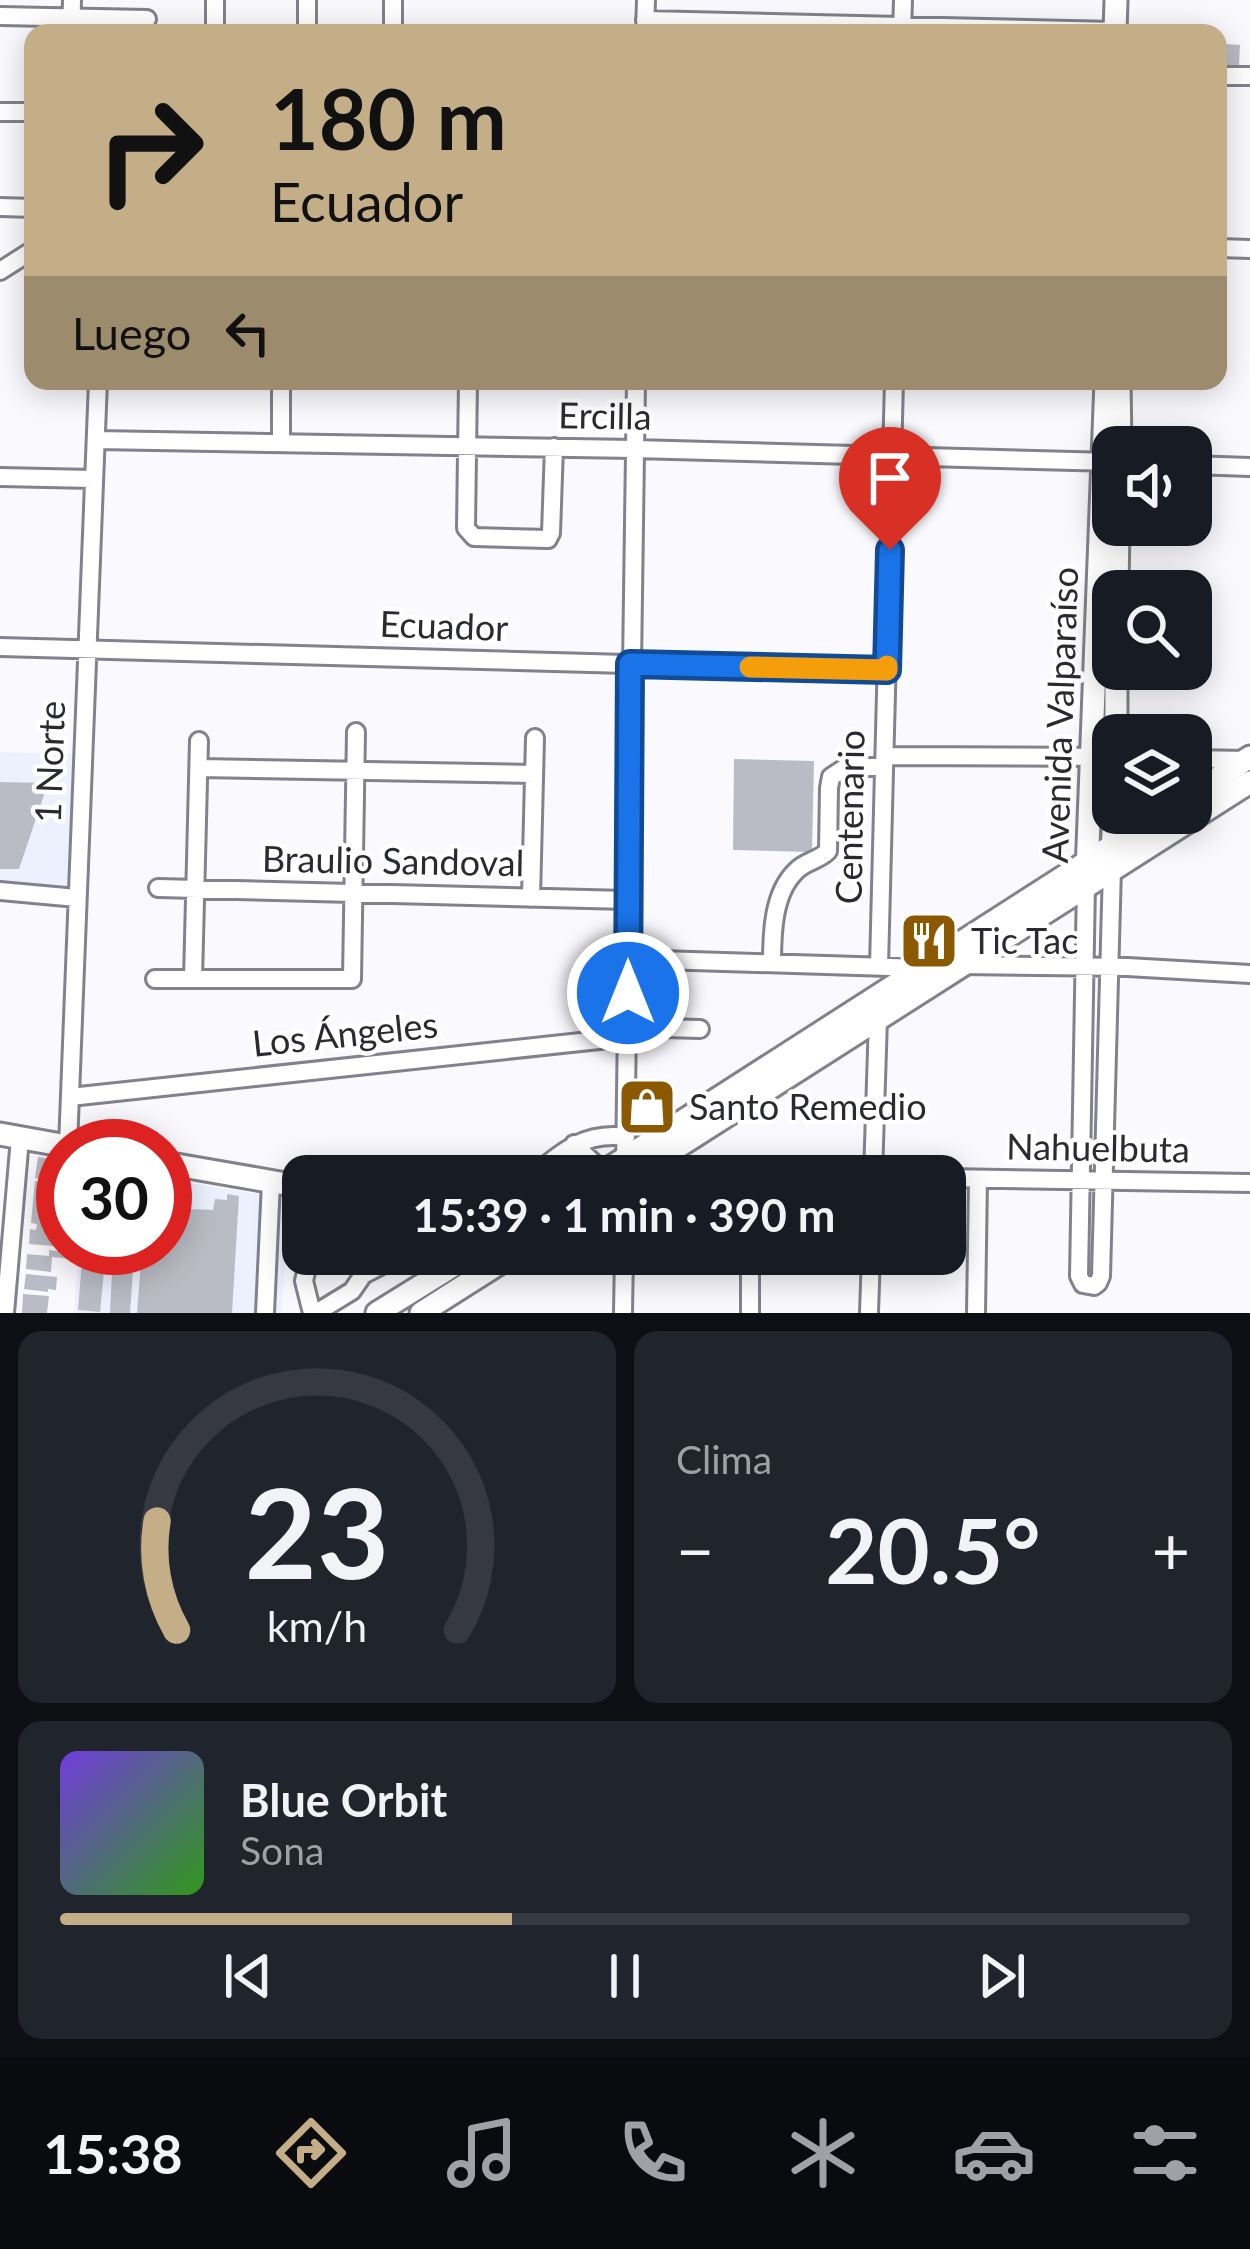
<!DOCTYPE html>
<html lang="es">
<head>
<meta charset="utf-8">
<style>
	body { margin:0; font-family:Lato,sans-serif; background:#20242c; color:#f1f3f6; height:100vh; display:flex; flex-direction:column; font-size:45px; white-space:nowrap }
	* { box-sizing:border-box; margin:0 }
	p { font-size:39px; color:#9ea1a6 }
	.icon { flex:none; width:66px; height:66px; fill:none; stroke:currentColor; stroke-width:2; stroke-linecap:round; stroke-linejoin:round }
	.map { position:relative; height:1313px; overflow:hidden }
	.sheet { display:flex; flex-direction:column; gap:18px; padding:18px; background:#0d0f14; flex:1 }
	.sheet>* { flex:none }
	.banner { position:absolute; left:24px; top:24px; width:1203px; height:366px; border-radius:24px; box-shadow:0 6px 30px #0003; background:#c3ae88; color:#111; overflow:hidden }
	.fabs { position:absolute; left:1092px; top:426px; display:grid; gap:24px }
	.fabs a { display:grid; place-items:center; width:120px; height:120px; border-radius:24px; background:#171b24; box-shadow:0 6px 30px #0003; font-size:60px }
	.speed { position:absolute; left:36px; top:1119px; display:flex; gap:24px; font-size:60px; font-weight:700; text-align:center }
	.speed>* { display:grid; place-content:center; width:156px; height:156px; border-radius:50%; background:#171b24; box-shadow:0 6px 30px #0003; line-height:1 }
	.speed .limit { border:18px solid #d22; background:#fff; color:#111 }
	.pin { position:absolute; display:grid; place-items:center; width:102px; height:102px; color:#fff; margin:-123px -51px; border-radius:50% 50% 50% 0; rotate:-45deg; box-shadow:0 0 12px #0007 }
	.pin .icon { rotate:45deg }
	.me { position:absolute; width:132px; margin:-66px; rotate:0deg; stroke-linejoin:round; filter:drop-shadow(0 0 9px #0008) }
	.turn { display:flex; align-items:center; gap:42px; height:252px; padding:0 48px; font-size:54px }
	.turn .icon { width:156px; height:156px; stroke-width:2.5 }
	.turn b { display:block; font-size:84px; line-height:102px }
	.then { display:flex; align-items:center; height:114px; padding:0 48px; background:#0003; gap:24px; font-size:45px }
	.big { font-size:90px; font-weight:700; line-height:1.1 }
	.sheet .card { flex:1; display:flex; flex-direction:column; justify-content:center; gap:18px; min-width:0; padding:0 42px; border-radius:24px; background:#20242c }
	.sheet .dial { align-items:center; gap:0 }
	.dial svg { height:312px; overflow:visible; fill:none; stroke:#363941; stroke-width:7; stroke-linecap:round; text-anchor:middle }
	.dial text { fill:#f1f3f6; stroke:none }
	.song { display:flex; align-items:center; gap:36px }
	.cover { width:144px; height:144px; border-radius:18px; background:linear-gradient(135deg,hsl(260 70% 55%),hsl(110 70% 35%)) }
	.played { height:12px; border-radius:6px; background:linear-gradient(90deg,#c3ae88 40%,#363941 40%) }
	.keys { display:flex; justify-content:space-around; direction:ltr }
	.heat { display:flex; justify-content:space-between; align-items:center; font-size:66px; direction:ltr }
	.sheet .tiles { flex:1; display:grid; gap:18px; grid-template-columns:1fr 1fr }
	.card:last-child { grid-column:span 2 }
	.trip { position:absolute; left:282px; top:1155px; width:684px; height:120px; border-radius:24px; background:#171b24; box-shadow:0 6px 30px #0003; font-weight:700; line-height:120px; text-align:center }
	.dock { display:flex; height:192px; justify-content:space-around; align-items:center; background:#090b0e; color:#9ea1a6 }
	.dock .icon { width:84px; height:84px }
	.dock .selected { color:#c3ae88 }
	.dock b { font-size:54px; color:#f1f3f6 }
	.map>svg:first-child { display:block }
	.built { fill:#edf0fd }
	.building { fill:#babcc5 }
	.lines { fill:none; stroke-linecap:round; stroke-linejoin:round }
	.minor-casing { stroke:#81828b; stroke-width:22 }
	.major-casing { stroke:#81828b; stroke-width:27 }
	.minor { stroke:#fff; stroke-width:16 }
	.major { stroke:#fff; stroke-width:21 }
	.route-casing { stroke:#114b97; stroke-width:30 }
	.route { stroke:#1a73e8; stroke-width:21 }
	.slow { stroke:#f59e0b; stroke-width:21 }
	.labels { text-anchor:middle; stroke-width:9; stroke-linejoin:round; paint-order:stroke }
	.street-label { font-size:36px; fill:#2a2b2e; stroke:#fff }
	.poi-label { font-size:36px; fill:#2a2b2e; stroke:#fff; text-anchor:start }
</style>
</head>
<body>
<div class="map">
<svg width="1250" height="1313" viewBox="0 0 1250 1313">
	<rect width="100%" height="100%" fill="#fafafe"/>
	<!-- built -->
	<path class="built" d="M0 752 85 754 79 887 0 884Z
		M165 1179 291 1199 281 1313H74L79 1248H165Z"/>
	<!-- building -->
	<path class="building" d="M1226 44 1240 45 1239 65H1225Z
		M734 759 814 761 812 852 733 850Z
		M0 782 48 783 19 869H0Z
		M38 1157 61 1160 59 1176 46 1174V1180L35 1178Z
		M35 1181 59 1184 53 1246 29 1244 30 1229 36 1230 37 1224 31 1223Z
		M227 1194 239 1196 232 1313H137L142 1248H165V1208L213 1210 215 1199 227 1200Z
		M57 1245 72 1248 71 1259 52 1257 51 1272 26 1269 27 1254 49 1256V1250L57 1251Z
		M83 1248H110L108 1272 104 1271 100 1312 78 1310Z
		M116 1248H129L128 1256H134L130 1313H110L112 1272 119 1269 120 1256H116Z
		M26 1274 57 1277 56 1290 48 1289V1292L24 1289Z
		M23 1294 49 1296 47 1313H22Z"/>
	<g class="lines">
		<defs>
			<path id="minor" d="M215 0V33
				M307 0V33
				M0 16 147 19
				M645 20 1115 31
				M71 33 72 0
				M393 33V0
				M645 33 646 0
				M902 33 903 0
				M1218 76H1250
				M0 112H33
				M0 207 33 208
				M1218 248 1250 249
				M0 271 33 250
				M281 381V442
				M468 381 466 528 474 537 548 539 551 533 554 447
				M96 440 635 449 1112 462
				M1191 465 1250 467
				M0 477 93 479
				M0 647 887 671
				M885 756 1113 757
				M1191 759 1246 760
				M199 768 534 774
				M1086 884 1079 1276 1083 1284 1094 1286 1098 1283 1101 1276 1112 868
				M158 888 627 900
				M0 891 77 898
				M531 898 535 738
				M628 959 921 968
				M772 963C772 933 773 893 796 871 805 861 818 861 828 851L829 788 831 777 846 767H884
				M961 965 1127 967 1250 974
				M879 966 894 381
				M155 979H352L356 732
				M193 979 199 741
				M628 1027 700 1029
				M70 1097 627 1037
				M574 1144 603 1172
				M68 1146 98 381
				M668 1153 676 1166 692 1172 820 1176
				M625 1166 636 381
				M636 1173 675 1176
				M533 1176C561 1152 586 1131 626 1137
				M873 1176 878 1018
				M945 1178 1250 1183
				M310 1254 304 1281 312 1313
				M435 1254 470 1255
				M750 1254V1313
				M5 1313 20 1138
				M265 1313 271 1182
				M316 1313 352 1291 363 1275 403 1254
				M623 1313 624 1254
				M869 1313 871 1254
				M976 1313 978 1179"/>
			<path id="major" d="M1115 33 1116 0
				M1119 381 1120 447
				M1117 591 1118 525
				M1116 735V669
				M1191 795 1250 757
				M1112 855 1114 813
				M1087 872 1106 381
				M0 1134 67 1146
				M165 1163 303 1187
				M597 1176 1163 813
				M632 1176 1250 782
				M377 1313 472 1254
				M421 1313 514 1254"/>
		</defs>
		<!-- minor casing -->
		<use href="#minor" class="minor-casing"/>
		<!-- major casing -->
		<use href="#major" class="major-casing"/>
		<!-- minor -->
		<use href="#minor" class="minor"/>
		<!-- major -->
		<use href="#major" class="major"/>
	</g>
	<g class="lines">
		<defs>
			<path id="route" d="M628 993 630 664 887 670 890 550"/>
		</defs>
		<!-- route casing -->
		<use href="#route" class="route-casing"/>
		<!-- route -->
		<use href="#route" class="route"/>
		<!-- slow -->
		<path class="slow" d="M750 667 887 670V666"/>
	</g>
	<!-- icons -->
	<defs>
		<symbol id="restaurant-square" viewBox="-11 -11 22 22"><rect x="-9" y="-9" width="18" height="18" rx="4" fill="#8a5901" stroke="#fff"/><path d="M-5-6h1v4h1v-4h1v4h1v-4h1v5L-1.5 .5V6h-2V.5L-5-1ZM5-6V6H3V1.5H1.5Q1.5-4 5-6Z" fill="#fff"/></symbol>
		<symbol id="shop-square" viewBox="-11 -11 22 22"><rect x="-9" y="-9" width="18" height="18" rx="4" fill="#8a5901" stroke="#fff"/><path d="M-5-2.5h2.3a2.7 3.5 0 0 1 5.4 0H5L5.5 6h-11ZM-1.5-2.5h3a1.5 2.3 0 0 0-3 0Z" fill="#fff"/></symbol>
	</defs>
	<g fill-rule="evenodd">
		<use href="#restaurant-square" x="896" y="908" width="66" height="66"/>
		<use href="#shop-square" x="614" y="1074" width="66" height="66"/>
	</g>
	<g class="labels">
		<!-- street labels -->
		<g class="street-label">
			<text transform="translate(605 416) rotate(1)" y="13">Ercilla</text>
			<text transform="translate(444 626) rotate(2)" y="13">Ecuador</text>
			<text transform="translate(1060 715) rotate(-88)" y="13">Avenida Valparaíso</text>
			<text transform="translate(50 762) rotate(-88)" y="13">1 Norte</text>
			<text transform="translate(850 817) rotate(-89)" y="13">Centenario</text>
			<text transform="translate(393 861) rotate(1)" y="13">Braulio Sandoval</text>
			<text transform="translate(345 1034) rotate(-6)" y="13">Los Ángeles</text>
			<text transform="translate(1098 1148) rotate(1)" y="13">Nahuelbuta</text>
		</g>
		<!-- poi labels -->
		<g class="poi-label">
			<text x="971" y="954">Tic Tac</text>
			<text x="689" y="1120">Santo Remedio</text>
		</g>
	</g>
</svg>
<div class="fabs">
<a><svg class="icon" aria-label="sound" viewBox="0 0 24 24"><path d="M4 9h4l5-4v14l-5-4H4zM17 9q2 3 0 6"/></svg></a>
<a><svg class="icon" aria-label="search" viewBox="0 0 24 24"><circle cx="10" cy="10" r="6"/><path d="M15 15l6 6"/></svg></a>
<a><svg class="icon" aria-label="layers" viewBox="0 0 24 24"><path d="M12 4l9 5-9 5-9-5zM3 14l9 5 9-5"/></svg></a>
</div>
<div class="speed"><div class="limit">30</div></div>
<div class="pin" style="left:890px;top:550px;background:#d93025"><svg class="icon" aria-label="arrive" viewBox="0 0 24 24"><path d="M6 21V4h12l-3 4 3 4H6"/></svg></div>
<svg class="me" style="left:628px;top:993px" viewBox="-20 -20 40 40"><circle r="17" fill="#1a73e8" stroke="#fff" stroke-width="3"/><path d="M0-11L8 9 0 5-8 9z" fill="#fff"/></svg>
<div class="trip">15:39 · 1 min · 390 m</div>
<div class="banner">
<div class="turn"><svg class="icon" aria-label="right" viewBox="0 0 24 24"><path d="M7 20v-9h11M14 6l5 5-5 5"/></svg><div><b>180 m</b>Ecuador</div></div>
<div class="then">Luego<svg class="icon" aria-label="left" viewBox="0 0 24 24"><path d="M17 20v-9H6M10 6l-5 5 5 5"/></svg></div>
</div>
</div>
<section class="sheet">
<div class="tiles">
<div class="card dial"><svg viewBox="0 0 100 80">
<path d="M14 69A42 42 0 1 1 86 69"/>
<path d="M14 69A42 42 0 0 1 9 41" stroke="#c3ae88"/>
<text x="50" y="56" font-size="32" font-weight="700">23</text>
<text x="50" y="72" font-size="11">km/h</text>
</svg></div>
<div class="card"><p>Clima</p>
<div class="heat"><a>−</a><b class="big">20.5°</b><a>+</a></div>
</div>
<div class="card">
<div class="song"><i class="cover"></i><div><b>Blue Orbit</b><p>Sona</p></div></div>
<div class="played"></div>
<div class="keys"><svg class="icon" aria-label="previous" viewBox="0 0 24 24"><path d="M18 5L8 12l10 7zM5 5v14"/></svg><svg class="icon" aria-label="pause" viewBox="0 0 24 24"><path d="M8 5v14M16 5v14"/></svg><svg class="icon" aria-label="next" viewBox="0 0 24 24"><path d="M6 5l10 7-10 7zM19 5v14"/></svg></div>
</div>
</div>
</section>
<nav class="dock">
<b>15:38</b>
<svg class="icon selected" aria-label="directions" viewBox="0 0 24 24"><path d="M12 3l9 9-9 9-9-9zM9 14v-3h6M13 9l2 2-2 2"/></svg>
<svg class="icon" aria-label="music" viewBox="0 0 24 24"><path d="M9 18V5l10-2v13"/><circle cx="6" cy="18" r="3"/><circle cx="16" cy="16" r="3"/></svg>
<svg class="icon" aria-label="phone" viewBox="0 0 24 24"><path d="M5 4h4l2 5-3 2q2 4 5 5l2-3 5 2v4C11 20 4 13 5 4z"/></svg>
<svg class="icon" aria-label="climate" viewBox="0 0 24 24"><path d="M12 3v18M4 7l16 10M4 17L20 7"/></svg>
<svg class="icon" aria-label="car" viewBox="0 0 24 24"><path d="M5 17H2v-5l4-1 3-4h7l3 4 3 1v5h-3M9 17h6M6 11h13"/><circle cx="7" cy="17" r="2"/><circle cx="17" cy="17" r="2"/></svg>
<svg class="icon" aria-label="filters" viewBox="0 0 24 24"><path d="M4 7h16M4 17h16"/><circle cx="9" cy="7" r="2"/><circle cx="15" cy="17" r="2"/></svg>
</nav>
</body>
</html>
